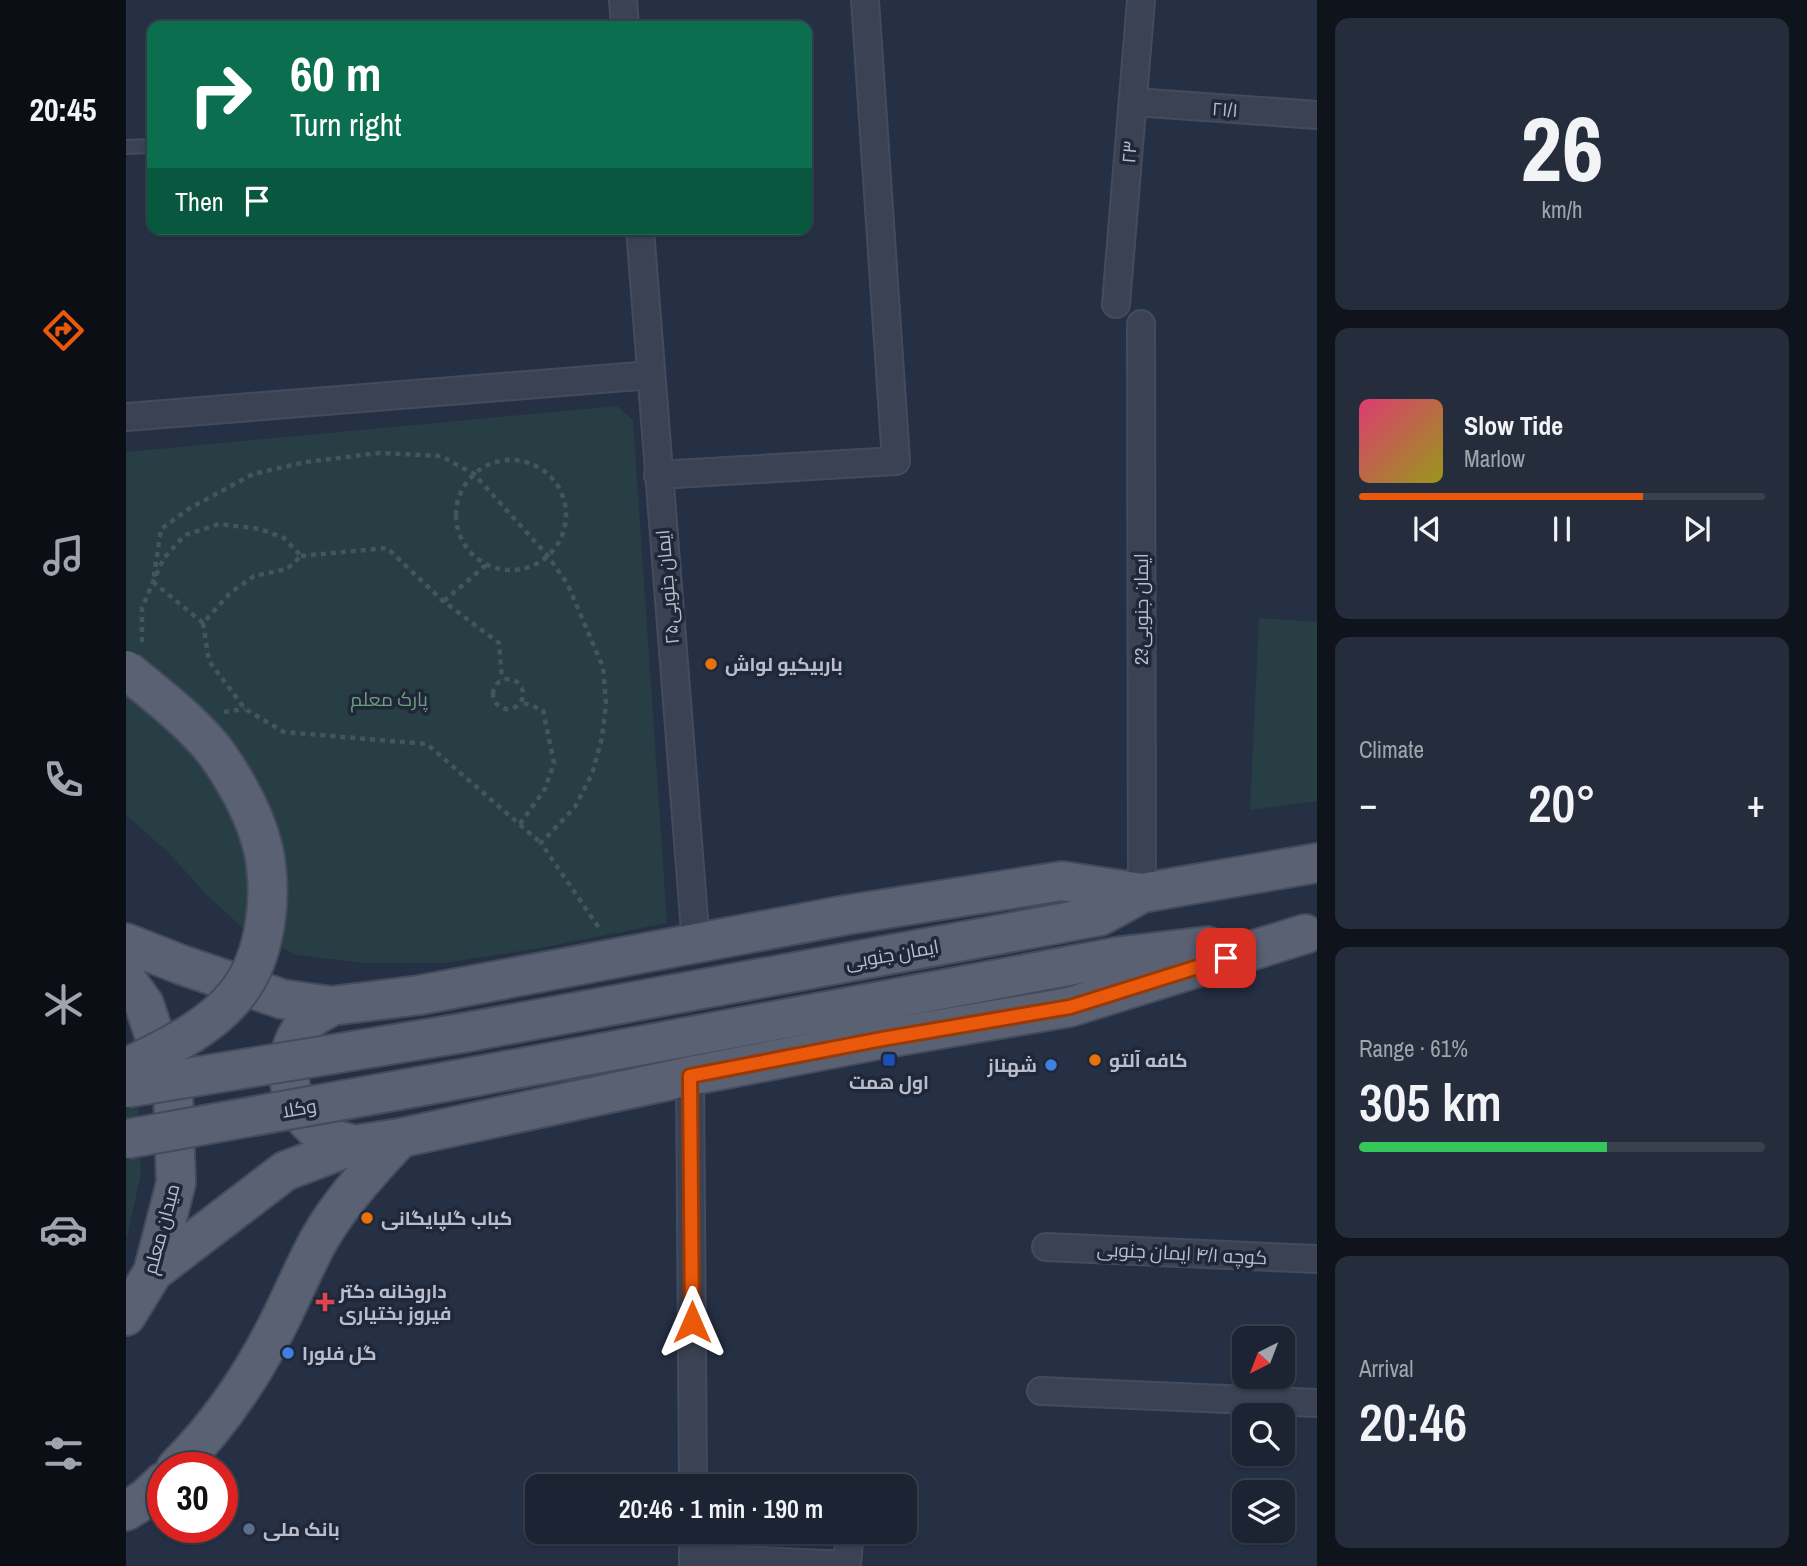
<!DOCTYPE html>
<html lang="en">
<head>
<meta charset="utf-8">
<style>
	body { margin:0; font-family:"Archivo Narrow",Cairo,sans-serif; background:#252c3b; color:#f1f3f6; height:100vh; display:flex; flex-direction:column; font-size:26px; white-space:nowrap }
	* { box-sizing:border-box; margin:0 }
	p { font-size:23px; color:#a0a4ac }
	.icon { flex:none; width:38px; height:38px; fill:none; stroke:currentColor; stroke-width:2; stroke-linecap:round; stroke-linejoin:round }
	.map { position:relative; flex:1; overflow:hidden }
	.sheet { display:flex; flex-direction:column; gap:18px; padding:18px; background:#0f141c; width:490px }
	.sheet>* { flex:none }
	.hud { position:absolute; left:21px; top:21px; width:665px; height:214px; border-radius:14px; box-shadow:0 2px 5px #0004,0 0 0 2px #3a414e; background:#0b6e4f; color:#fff; overflow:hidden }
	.needle { width:46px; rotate:222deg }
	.controls { position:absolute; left:1106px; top:1326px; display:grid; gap:14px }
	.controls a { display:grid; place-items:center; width:63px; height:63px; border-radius:14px; background:#1c2433; box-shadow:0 2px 5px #0004,0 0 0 2px #3a414e; font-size:35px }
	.speed { position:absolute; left:21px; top:1452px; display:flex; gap:14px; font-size:35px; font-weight:700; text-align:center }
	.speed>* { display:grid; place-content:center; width:91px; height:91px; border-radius:50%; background:#1c2433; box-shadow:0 2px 5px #0004,0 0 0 2px #3a414e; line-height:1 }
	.speed .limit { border:10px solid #d22; background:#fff; color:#111 }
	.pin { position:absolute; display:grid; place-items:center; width:60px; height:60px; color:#fff; margin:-30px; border-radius:14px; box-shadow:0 4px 10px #0006 }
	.me { position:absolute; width:77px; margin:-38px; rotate:0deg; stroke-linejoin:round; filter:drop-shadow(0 0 5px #0008) }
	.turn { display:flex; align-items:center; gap:24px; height:147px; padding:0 28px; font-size:32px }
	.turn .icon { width:91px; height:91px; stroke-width:2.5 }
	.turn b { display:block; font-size:49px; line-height:60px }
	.then { display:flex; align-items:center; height:66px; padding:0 28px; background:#0003; gap:14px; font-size:26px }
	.big { font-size:52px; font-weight:600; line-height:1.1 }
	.sheet .tile { flex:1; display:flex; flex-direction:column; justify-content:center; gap:10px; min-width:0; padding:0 24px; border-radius:14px; background:#252c3b }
	.sheet .dial { align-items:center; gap:0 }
	.dial b { font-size:91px; line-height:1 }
	.song { display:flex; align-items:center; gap:21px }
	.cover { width:84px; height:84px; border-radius:10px; background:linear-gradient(135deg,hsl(340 70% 55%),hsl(60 70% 35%)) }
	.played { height:7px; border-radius:4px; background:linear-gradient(90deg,#ea580c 70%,#3a414e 70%) }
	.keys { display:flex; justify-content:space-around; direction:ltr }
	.heat { display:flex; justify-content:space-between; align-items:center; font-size:38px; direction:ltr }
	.charge { height:10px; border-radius:5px; background:linear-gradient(90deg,#34c759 61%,#3a414e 0) }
	.trip { position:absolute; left:399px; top:1474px; width:392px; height:70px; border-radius:14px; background:#1c2433; box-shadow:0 2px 5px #0004,0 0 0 2px #3a414e; font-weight:600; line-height:70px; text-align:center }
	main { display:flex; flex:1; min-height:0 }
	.dock { display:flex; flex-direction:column; width:126px; justify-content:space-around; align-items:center; background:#0b0e14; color:#a0a4ac }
	.dock .icon { width:49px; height:49px }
	.dock .active { color:#ea580c }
	.dock b { font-size:32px; color:#f1f3f6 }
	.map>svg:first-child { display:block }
	.green { fill:#283e45 }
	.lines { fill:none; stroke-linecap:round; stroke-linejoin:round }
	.lane-casing { stroke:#444b5d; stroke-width:16 }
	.street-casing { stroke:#444b5d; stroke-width:30 }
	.primary-casing { stroke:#444b5d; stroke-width:42 }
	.path { stroke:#42575c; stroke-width:4.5; stroke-dasharray:5 5; stroke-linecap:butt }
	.lane { stroke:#3b4253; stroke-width:12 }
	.street { stroke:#3b4253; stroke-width:26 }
	.primary { stroke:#596173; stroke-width:38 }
	.primary-bridge-casing { stroke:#444b5d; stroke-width:42; stroke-linecap:butt }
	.primary-bridge { stroke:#596173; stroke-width:38 }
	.route-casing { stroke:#983908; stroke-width:18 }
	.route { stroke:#ea580c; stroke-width:12 }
	.food-dot { fill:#e8710a; stroke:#1f2739; stroke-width:2.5 }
	.transit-dot { fill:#1a4fb4; stroke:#1f2739; stroke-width:2.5 }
	.shop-dot { fill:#3f7fe0; stroke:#1f2739; stroke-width:2.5 }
	.health-dot { fill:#e0444e; stroke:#1f2739; stroke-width:2.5 }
	.service-dot { fill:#5c6f8a; stroke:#1f2739; stroke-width:2.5 }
	.labels { text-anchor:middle; stroke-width:7; stroke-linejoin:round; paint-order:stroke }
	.street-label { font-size:19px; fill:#b8becd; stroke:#1f2739 }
	.poi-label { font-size:19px; font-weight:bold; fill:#b8becd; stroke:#1f2739; text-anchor:start }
	.park-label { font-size:19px; fill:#6f9e7f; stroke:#1f2739 }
</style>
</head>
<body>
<main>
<nav class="dock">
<b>20:45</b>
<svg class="icon active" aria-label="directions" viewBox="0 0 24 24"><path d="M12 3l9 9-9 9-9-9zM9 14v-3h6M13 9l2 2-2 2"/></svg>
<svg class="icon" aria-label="music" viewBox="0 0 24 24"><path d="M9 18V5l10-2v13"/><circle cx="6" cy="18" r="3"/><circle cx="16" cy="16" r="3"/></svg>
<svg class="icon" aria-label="phone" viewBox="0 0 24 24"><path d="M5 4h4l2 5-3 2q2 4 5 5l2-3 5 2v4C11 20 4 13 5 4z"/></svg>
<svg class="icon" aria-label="climate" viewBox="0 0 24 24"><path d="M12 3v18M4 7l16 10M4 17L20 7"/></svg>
<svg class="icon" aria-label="car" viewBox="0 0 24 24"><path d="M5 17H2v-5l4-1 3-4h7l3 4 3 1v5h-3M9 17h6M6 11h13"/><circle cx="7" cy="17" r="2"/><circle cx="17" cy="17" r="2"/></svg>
<svg class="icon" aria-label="filters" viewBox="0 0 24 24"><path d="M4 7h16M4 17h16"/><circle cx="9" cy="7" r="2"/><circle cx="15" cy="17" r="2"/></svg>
</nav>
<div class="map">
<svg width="1191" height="1566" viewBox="0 0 1191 1566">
	<rect width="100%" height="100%" fill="#263044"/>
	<!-- green -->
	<path class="green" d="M491 406 507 420 541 923 414 948 318 963H238L171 955 119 930 78 892 43 853 0 815V452Z
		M1133 618 1191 622V801L1124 810Z
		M0 1064 12 1104 15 1173 0 1241Z"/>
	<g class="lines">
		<defs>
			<path id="lane" d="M0 147 26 146"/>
			<path id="street" d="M497 0 499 26
				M1008 102 1191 115
				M514 229 570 944
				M990 304 1015 0
				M1015 324 1016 893
				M0 417 525 375
				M532 475 770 461 739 0
				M564 1076 567 1486
				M920 1247 1191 1259
				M915 1391 1191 1403
				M567 1531V1566
				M567 1558 721 1565 724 1531"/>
			<path id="primary" d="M0 943 56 965 156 999 205 1006 294 995 720 915 936 881 1016 893
				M0 979 18 1004 47 1091 50 1183 27 1272 0 1316
				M205 1006C198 1011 188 1015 182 1021 149 1055 160 1116 202 1137 210 1141 220 1142 228 1145
				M336 1033 974 916 1016 893 1191 863
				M346 1077 996 956 1081 946
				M27 1272 159 1171 228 1145 274 1138 564 1076 756 1039 944 1007 1179 934
				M50 1468C91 1427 123 1381 149 1330 165 1300 177 1268 194 1238 215 1201 245 1170 274 1138
				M0 1511 19 1499 37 1482"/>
		</defs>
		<!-- lane casing -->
		<use href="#lane" class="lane-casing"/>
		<!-- street casing -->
		<use href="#street" class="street-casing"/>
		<!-- primary casing -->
		<use href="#primary" class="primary-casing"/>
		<!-- path -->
		<path class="path" d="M330 515a55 55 0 1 1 110 0a55 55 0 1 1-110 0Z
			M175 556 261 548 317 601 373 643 376 680
			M318 601 360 565
			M77 623 27 582 35 529 64 508 127 474 180 462 253 453 315 456 348 474 422 556 441 583 477 667 480 703 476 738 466 774 449 807 415 843 473 928
			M16 642V608L27 582 38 558 59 535 93 524 134 529 158 538 175 556 161 569 128 576 104 593 77 623 83 661 119 709 158 732 301 744 415 843
			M367 694a15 15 0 1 1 30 0a15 15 0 1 1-30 0Z
			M98 712 119 709
			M394 824 419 789 428 763 417 710 395 702"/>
		<!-- lane -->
		<use href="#lane" class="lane"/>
		<!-- street -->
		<use href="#street" class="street"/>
		<!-- primary -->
		<use href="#primary" class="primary"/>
		<defs>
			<path id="primary-bridge" d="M0 670C30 694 71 726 93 757 111 783 129 816 137 848 147 894 141 957 110 995 82 1030 39 1048 0 1068
				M0 1088 336 1033
				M0 1139 346 1077"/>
		</defs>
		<!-- primary-bridge casing -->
		<use href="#primary-bridge" class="primary-bridge-casing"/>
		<!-- primary-bridge -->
		<use href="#primary-bridge" class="primary-bridge"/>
	</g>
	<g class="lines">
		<defs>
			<path id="route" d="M566 1322 564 1076 756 1039 944 1007 1100 958"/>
		</defs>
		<!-- route casing -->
		<use href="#route" class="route-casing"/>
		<!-- route -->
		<use href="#route" class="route"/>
	</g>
	<!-- markers -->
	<g class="food-dot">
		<circle cx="585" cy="664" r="7"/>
		<circle cx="969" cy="1060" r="7"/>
		<circle cx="241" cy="1218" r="7"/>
	</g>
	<rect class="transit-dot" x="756" y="1053" width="14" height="14" rx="3.5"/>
	<g class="shop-dot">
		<circle cx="925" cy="1065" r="7"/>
		<circle cx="162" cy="1353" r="7"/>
	</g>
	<path class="health-dot" d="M195.5 1291.5h7v7h7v7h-7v7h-7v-7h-7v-7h7z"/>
	<circle class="service-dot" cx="123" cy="1529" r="7"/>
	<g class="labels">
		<!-- street labels -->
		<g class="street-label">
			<text transform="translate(1099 109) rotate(4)" y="7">۲۱/۱</text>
			<text transform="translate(1003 152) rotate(-85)" y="7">۲۳</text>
			<text transform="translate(541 587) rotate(-95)" y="7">ایمان جنوبی۲۵</text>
			<text transform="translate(1015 609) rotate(-90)" y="7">23ایمان جنوبی</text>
			<text transform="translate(766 954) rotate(-10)" y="7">ایمان جنوبی</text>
			<text transform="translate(173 1108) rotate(-10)" y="7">وکلا</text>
			<text transform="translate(35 1229) rotate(-75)" y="7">میدان معلم</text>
			<text transform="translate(1056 1253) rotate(3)" y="7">کوچه ۴/۱ ایمان جنوبی</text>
		</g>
		<!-- poi labels -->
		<g class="poi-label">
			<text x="599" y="671">باربیکیو لواش</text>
			<text x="983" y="1067">کافه آلتو</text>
			<text x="911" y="1072" text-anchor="end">شهناز</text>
			<text x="763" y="1089" text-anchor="middle">اول همت</text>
			<text x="255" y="1225">کباب گلپایگانی</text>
			<text x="213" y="1298">داروخانه دکتر<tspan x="213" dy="22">فیروز بختیاری</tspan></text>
			<text x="176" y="1360">گل فلورا</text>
			<text x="137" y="1536">بانک ملی</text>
		</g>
		<!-- park labels -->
		<g class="park-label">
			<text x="263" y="706">پارک معلم</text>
		</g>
	</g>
</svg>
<div class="controls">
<a><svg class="needle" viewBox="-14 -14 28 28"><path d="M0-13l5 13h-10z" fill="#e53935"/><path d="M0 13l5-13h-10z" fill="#a0a4ac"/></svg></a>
<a><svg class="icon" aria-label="search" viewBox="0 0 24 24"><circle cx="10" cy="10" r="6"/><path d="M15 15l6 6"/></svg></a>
<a><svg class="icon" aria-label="layers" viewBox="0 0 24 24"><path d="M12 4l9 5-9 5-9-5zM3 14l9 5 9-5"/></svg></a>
</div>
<div class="speed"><div class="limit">30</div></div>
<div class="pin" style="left:1100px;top:958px;background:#d93025"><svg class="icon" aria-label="arrive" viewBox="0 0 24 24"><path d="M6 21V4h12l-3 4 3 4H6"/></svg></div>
<svg class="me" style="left:566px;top:1322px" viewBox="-20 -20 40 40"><path d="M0-17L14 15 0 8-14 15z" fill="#ea580c" stroke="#fff" stroke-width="4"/></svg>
<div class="trip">20:46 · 1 min · 190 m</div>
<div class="hud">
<div class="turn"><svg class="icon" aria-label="right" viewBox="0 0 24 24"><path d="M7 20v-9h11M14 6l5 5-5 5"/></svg><div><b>60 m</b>Turn right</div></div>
<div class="then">Then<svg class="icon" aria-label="arrive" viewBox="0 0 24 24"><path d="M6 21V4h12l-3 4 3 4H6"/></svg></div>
</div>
</div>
<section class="sheet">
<div class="tile dial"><b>26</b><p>km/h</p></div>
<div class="tile">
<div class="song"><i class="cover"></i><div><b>Slow Tide</b><p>Marlow</p></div></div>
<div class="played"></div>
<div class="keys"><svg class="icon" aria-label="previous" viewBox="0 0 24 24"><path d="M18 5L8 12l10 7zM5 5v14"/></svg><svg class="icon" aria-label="pause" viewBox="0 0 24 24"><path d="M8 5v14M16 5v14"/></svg><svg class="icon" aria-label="next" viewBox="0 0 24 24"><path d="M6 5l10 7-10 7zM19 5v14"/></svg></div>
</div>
<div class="tile"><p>Climate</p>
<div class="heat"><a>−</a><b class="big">20°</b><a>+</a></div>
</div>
<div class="tile"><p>Range · 61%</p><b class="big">305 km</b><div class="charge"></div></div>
<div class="tile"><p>Arrival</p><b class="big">20:46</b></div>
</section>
</main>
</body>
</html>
